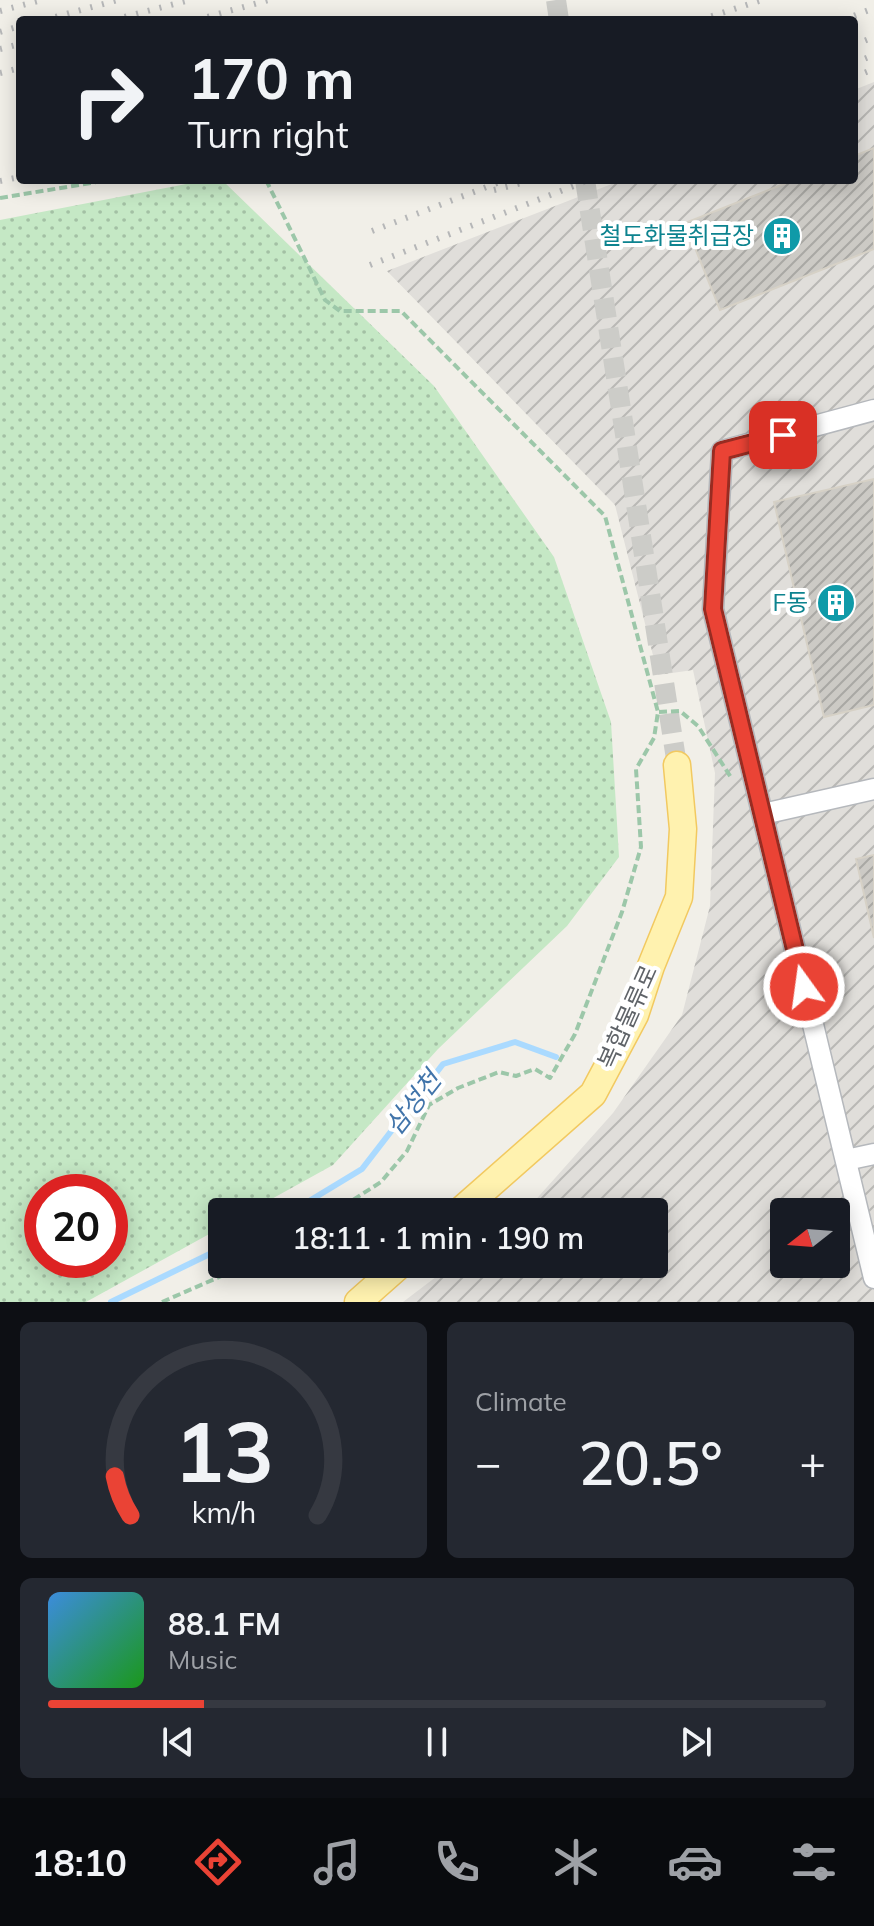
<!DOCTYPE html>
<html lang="en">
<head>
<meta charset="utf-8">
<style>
	body { margin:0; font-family:Mulish,"Noto Sans KR",sans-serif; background:#242831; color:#f1f3f6; height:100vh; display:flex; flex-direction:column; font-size:30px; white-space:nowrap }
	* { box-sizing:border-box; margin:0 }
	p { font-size:26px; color:#9ea1a6 }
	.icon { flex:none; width:44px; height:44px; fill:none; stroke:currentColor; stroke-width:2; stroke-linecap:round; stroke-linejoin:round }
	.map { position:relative; height:1302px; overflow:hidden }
	.details { display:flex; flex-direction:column; gap:20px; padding:20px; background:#0d0f14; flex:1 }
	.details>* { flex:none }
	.guide { position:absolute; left:16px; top:16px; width:842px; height:168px; border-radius:8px; box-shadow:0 4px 20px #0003; background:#171b24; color:#f1f3f6; overflow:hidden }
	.needle { width:52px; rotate:253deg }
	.fabs { position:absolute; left:770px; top:1198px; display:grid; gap:16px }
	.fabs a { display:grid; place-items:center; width:80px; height:80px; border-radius:8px; background:#171b24; box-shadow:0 4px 20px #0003; font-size:40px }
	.speed { position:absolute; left:24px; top:1174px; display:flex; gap:16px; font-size:40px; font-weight:700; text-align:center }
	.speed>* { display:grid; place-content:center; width:104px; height:104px; border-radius:50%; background:#171b24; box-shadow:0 4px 20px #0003; line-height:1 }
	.speed .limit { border:12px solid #d22; background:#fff; color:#111 }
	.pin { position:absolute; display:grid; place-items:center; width:68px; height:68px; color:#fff; margin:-34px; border-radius:16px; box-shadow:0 4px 12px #0006 }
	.me { position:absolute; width:88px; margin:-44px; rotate:346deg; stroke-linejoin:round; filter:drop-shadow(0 0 6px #0008) }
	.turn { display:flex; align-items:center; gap:28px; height:168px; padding:0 40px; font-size:36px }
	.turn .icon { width:104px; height:104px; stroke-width:2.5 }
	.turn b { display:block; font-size:56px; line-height:68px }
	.big { font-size:60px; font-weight:600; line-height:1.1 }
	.details .widget { flex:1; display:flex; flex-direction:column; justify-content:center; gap:12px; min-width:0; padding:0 28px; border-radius:12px; background:#242831 }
	.details .dial { align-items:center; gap:0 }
	.dial svg { height:208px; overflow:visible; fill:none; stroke:#363941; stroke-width:7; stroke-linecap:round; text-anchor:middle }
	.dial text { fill:#f1f3f6; stroke:none }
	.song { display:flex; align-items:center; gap:24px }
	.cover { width:96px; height:96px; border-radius:12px; background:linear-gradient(135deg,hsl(210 70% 55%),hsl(120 70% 35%)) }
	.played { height:8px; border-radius:4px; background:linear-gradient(90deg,#ea4335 20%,#363941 20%) }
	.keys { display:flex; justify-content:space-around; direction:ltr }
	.heat { display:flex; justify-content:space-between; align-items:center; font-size:44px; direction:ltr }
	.details .tiles { flex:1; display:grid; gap:20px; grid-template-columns:1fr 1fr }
	.widget:last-child { grid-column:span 2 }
	.trip { position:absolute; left:208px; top:1198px; width:460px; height:80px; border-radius:8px; background:#171b24; box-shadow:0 4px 20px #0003; font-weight:600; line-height:80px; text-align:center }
	.tabs { display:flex; height:128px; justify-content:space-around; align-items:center; background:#090b0e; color:#9ea1a6 }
	.tabs .icon { width:56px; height:56px }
	.tabs .active { color:#ea4335 }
	.tabs b { font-size:36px; color:#f1f3f6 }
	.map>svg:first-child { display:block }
	.industrial { fill:url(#industrial-furrows); fill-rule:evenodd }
	.grass { fill:url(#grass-dots); fill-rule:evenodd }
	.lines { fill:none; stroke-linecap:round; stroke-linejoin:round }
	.stream { stroke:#aadaff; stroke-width:6 }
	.building { fill:url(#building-hatch); stroke:#d6d1c6; stroke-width:2 }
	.minor-tunnel { stroke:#ccccc8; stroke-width:20; stroke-dasharray:20 10; stroke-linecap:butt }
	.minor-casing { stroke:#b5b8bc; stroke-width:23 }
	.major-casing { stroke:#f2c960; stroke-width:29 }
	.path { stroke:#9cc7a9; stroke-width:4; stroke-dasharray:8 4; stroke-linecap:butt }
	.minor { stroke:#fff; stroke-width:20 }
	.major { stroke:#fff2af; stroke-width:26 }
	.rail { stroke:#b6b7b8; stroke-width:6; stroke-dasharray:2 10; stroke-linecap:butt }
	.route-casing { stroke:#982c22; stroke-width:20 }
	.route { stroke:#ea4335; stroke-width:14 }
	.labels { text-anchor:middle; stroke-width:8; stroke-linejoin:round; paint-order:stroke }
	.culture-label { font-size:24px; fill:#0d838f; stroke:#fff; text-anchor:end }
	.street-label { font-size:24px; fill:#5f6368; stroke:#fff }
	.water-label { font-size:26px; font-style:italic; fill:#4174aa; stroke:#fff }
</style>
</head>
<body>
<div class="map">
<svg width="874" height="1302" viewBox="0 0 874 1302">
	<defs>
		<pattern id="industrial-furrows" width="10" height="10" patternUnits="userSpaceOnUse" patternTransform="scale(2)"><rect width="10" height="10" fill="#e0deda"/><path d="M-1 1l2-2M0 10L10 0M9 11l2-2" fill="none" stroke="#b9b8b5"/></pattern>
		<pattern id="grass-dots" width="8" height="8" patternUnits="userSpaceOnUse" patternTransform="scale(2)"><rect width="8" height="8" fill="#c5e8c5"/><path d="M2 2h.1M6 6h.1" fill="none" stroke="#a3c0a4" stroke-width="1.8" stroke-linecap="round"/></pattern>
		<pattern id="building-hatch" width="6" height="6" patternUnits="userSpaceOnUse" patternTransform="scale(2)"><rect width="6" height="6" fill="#cccac5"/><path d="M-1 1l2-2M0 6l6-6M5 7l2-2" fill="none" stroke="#a9a8a4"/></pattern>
	</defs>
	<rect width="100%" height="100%" fill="#f1efe8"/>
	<!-- industrial -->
	<path class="industrial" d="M874 82V1302H403L453 1264H654V1212H522L531 1205 613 1113 682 1015 710 906 715 773 693 670 658 675 615 505 387 271 622 180H854V90ZM784 1212H836V1264H784Z"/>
	<!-- grass -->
	<path class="grass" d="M207 180H222L434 386 554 557 611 722 619 857 567 926 438 1049 333 1165 248 1212H222V1227L86 1302H0V220ZM110 1192V1260H42V1192Z"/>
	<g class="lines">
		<!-- stream -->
		<path class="stream" d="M291 1212 362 1169 443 1064 515 1042 556 1057
			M111 1302 222 1248"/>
	</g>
	<!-- building -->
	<path class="building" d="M874 148V249L720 310 685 223 794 180H854V156Z
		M874 479V705L824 717 774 502Z
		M874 855V938L856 859Z"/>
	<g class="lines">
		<!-- minor-tunnel -->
		<path class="minor-tunnel" d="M556 0 559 20
			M585 180 677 765"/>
		<defs>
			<path id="minor" d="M874 410 722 451 713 609 874 1278
				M763 814 874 789
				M846 1160 874 1154"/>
			<path id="major" d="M459 1212 593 1094 635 1015 651 966 679 897 683 829 677 765
				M358 1302 401 1264"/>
		</defs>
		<!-- minor casing -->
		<use href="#minor" class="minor-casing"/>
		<!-- major casing -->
		<use href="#major" class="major-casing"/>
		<!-- path -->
		<path class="path" d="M266 180 325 300 340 311H401L605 516 658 712 654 738 636 769 641 847 622 912 575 1034 550 1078 535 1069 516 1076 499 1072 458 1088 429 1105 407 1151 381 1182 334 1212
			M0 198 109 180
			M659 712 680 711 698 726 732 779
			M162 1302 249 1264"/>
		<!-- minor -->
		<use href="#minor" class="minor"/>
		<!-- major -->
		<use href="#major" class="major"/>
		<!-- rail -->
		<path class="rail" d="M0 11 42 0
			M44 20 118 0
			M113 20 190 0
			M196 20 269 0
			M700 20 762 0
			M843 20 874 8
			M0 32 20 26
			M854 45 874 37
			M0 49 20 44
			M854 63 874 55
			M0 73 20 68
			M854 77 874 69
			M0 181 20 177
			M494 190 533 180
			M372 231 505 180
			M370 265 589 180"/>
	</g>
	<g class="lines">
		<defs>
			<path id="route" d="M783 435 722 451 713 609 804 987"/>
		</defs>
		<!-- route casing -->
		<use href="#route" class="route-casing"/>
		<!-- route -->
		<use href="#route" class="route"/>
	</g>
	<!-- icons -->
	<defs>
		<symbol id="building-disc" viewBox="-11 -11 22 22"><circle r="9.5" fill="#0f9aa8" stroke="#fff"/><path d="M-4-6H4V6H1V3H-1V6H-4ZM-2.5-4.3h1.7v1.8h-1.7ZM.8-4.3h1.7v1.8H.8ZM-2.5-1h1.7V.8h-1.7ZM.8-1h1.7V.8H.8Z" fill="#fff"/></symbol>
	</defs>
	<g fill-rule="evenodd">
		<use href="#building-disc" x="760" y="214" width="44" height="44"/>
		<use href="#building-disc" x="814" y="581" width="44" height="44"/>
	</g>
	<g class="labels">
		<!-- culture labels -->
		<g class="culture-label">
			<text x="754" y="244">철도화물취급장</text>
			<text x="808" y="611">F동</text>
		</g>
		<!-- street labels -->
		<g class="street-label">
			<text transform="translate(628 1017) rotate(-66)" y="8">복합물류로</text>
		</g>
		<!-- water labels -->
		<g class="water-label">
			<text transform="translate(413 1103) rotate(-52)" y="9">삼성천</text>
		</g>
	</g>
</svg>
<div class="fabs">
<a><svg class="needle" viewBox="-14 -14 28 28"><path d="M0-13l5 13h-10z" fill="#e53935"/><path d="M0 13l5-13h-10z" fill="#9ea1a6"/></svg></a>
</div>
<div class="speed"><div class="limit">20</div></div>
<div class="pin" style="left:783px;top:435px;background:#d93025"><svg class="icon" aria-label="arrive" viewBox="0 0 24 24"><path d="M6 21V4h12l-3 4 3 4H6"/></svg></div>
<svg class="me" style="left:804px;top:987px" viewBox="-20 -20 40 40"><circle r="17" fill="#ea4335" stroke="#fff" stroke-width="3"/><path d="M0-11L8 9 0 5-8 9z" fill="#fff"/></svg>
<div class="trip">18:11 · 1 min · 190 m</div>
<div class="guide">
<div class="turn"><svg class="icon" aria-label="right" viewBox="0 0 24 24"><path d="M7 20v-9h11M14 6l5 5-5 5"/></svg><div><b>170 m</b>Turn right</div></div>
</div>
</div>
<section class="details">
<div class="tiles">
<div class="widget dial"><svg viewBox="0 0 100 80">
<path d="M14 69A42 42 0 1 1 86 69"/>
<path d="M14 69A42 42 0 0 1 8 54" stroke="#ea4335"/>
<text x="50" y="56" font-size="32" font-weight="700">13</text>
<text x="50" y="72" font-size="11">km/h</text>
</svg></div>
<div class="widget"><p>Climate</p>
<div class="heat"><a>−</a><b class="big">20.5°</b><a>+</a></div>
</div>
<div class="widget">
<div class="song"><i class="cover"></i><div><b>88.1 FM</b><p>Music</p></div></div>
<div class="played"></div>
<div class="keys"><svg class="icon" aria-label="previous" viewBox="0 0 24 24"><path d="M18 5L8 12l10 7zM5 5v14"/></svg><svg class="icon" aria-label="pause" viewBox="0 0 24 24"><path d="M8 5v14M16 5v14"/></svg><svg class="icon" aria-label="next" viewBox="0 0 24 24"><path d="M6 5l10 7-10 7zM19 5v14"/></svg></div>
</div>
</div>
</section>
<nav class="tabs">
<b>18:10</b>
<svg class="icon active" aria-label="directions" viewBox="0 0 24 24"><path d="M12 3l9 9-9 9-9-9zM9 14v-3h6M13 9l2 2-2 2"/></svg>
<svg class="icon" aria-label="music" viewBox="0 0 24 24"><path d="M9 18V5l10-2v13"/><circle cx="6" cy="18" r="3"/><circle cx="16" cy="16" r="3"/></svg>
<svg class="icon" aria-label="phone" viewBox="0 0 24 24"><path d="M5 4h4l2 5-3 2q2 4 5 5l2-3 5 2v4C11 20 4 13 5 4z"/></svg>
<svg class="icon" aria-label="climate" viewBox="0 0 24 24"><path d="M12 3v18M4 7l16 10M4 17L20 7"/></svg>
<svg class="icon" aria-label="car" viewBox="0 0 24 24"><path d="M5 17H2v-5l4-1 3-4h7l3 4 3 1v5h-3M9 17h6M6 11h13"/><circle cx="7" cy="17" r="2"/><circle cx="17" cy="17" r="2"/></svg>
<svg class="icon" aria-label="filters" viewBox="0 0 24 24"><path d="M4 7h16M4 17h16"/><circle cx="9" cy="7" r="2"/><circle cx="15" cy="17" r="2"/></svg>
</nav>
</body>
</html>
